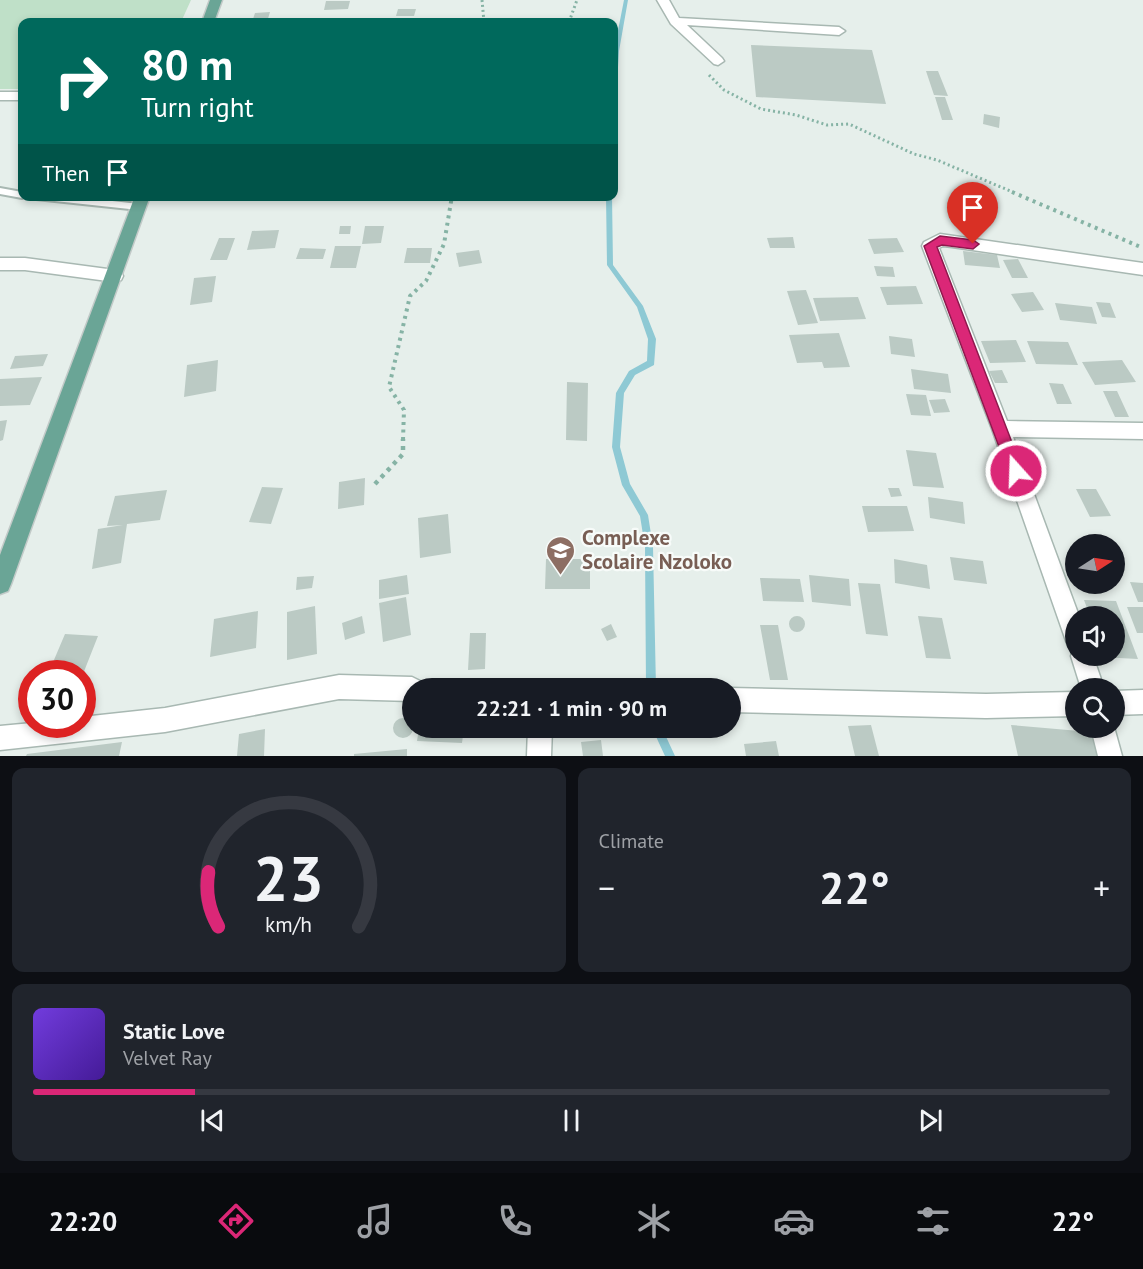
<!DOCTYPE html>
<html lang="en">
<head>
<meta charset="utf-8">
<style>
	body { margin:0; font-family:"PT Sans",sans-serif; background:#20242c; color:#f1f3f6; height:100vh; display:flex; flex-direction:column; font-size:22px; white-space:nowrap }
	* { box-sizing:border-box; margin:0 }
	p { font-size:20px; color:#9ea1a6 }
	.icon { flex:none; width:33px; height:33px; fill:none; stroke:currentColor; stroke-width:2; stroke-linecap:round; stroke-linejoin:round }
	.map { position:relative; height:756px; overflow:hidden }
	.panel { display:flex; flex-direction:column; gap:12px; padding:12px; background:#0d0f14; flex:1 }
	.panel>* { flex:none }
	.hud { position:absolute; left:18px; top:18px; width:600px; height:183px; border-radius:12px; box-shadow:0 3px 9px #0003; background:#00695c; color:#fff; overflow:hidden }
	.needle { width:39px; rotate:78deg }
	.buttons { position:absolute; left:1065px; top:534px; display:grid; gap:12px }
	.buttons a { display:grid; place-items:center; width:60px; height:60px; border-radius:50%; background:#171b24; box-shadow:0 3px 9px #0003; font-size:30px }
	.speed { position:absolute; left:18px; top:660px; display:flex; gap:12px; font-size:30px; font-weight:700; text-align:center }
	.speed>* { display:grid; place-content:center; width:78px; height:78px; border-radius:50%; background:#171b24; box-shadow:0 3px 9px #0003; line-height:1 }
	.speed .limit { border:9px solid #d22; background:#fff; color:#111 }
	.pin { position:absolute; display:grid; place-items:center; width:51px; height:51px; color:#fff; margin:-62px -26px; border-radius:50% 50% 50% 0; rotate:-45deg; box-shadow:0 0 6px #0007 }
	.pin .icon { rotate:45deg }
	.me { position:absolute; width:66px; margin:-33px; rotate:340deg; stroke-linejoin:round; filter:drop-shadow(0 0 4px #0008) }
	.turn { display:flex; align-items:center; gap:21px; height:126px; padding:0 24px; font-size:27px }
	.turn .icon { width:78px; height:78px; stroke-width:2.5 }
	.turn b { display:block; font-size:42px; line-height:51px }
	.then { display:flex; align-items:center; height:57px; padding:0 24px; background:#0003; gap:12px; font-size:22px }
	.big { font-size:45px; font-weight:700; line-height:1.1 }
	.panel .widget { flex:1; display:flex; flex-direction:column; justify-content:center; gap:9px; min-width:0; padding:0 21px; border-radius:12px; background:#20242c }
	.panel .dial { align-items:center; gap:0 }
	.dial svg { height:156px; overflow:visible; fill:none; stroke:#363941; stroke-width:7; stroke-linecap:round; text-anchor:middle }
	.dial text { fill:#f1f3f6; stroke:none }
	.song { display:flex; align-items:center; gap:18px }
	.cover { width:72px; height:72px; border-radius:9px; background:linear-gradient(135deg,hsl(260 70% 55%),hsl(260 70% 35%)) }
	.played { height:6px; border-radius:3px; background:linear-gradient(90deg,#db2777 15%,#363941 15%) }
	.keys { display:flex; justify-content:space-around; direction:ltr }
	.heat { display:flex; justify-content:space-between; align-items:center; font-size:33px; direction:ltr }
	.panel .tiles { flex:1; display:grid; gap:12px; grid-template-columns:1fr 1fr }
	.widget:last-child { grid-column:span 2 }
	.trip { position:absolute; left:402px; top:678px; width:339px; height:60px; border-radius:30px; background:#171b24; box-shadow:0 3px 9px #0003; font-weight:700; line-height:60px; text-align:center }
	.tabs { display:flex; height:96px; justify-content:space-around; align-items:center; background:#090b0e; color:#9ea1a6 }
	.tabs .icon { width:42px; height:42px }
	.tabs .current { color:#db2777 }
	.tabs b { font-size:27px; color:#f1f3f6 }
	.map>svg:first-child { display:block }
	.green { fill:#bfe0c8 }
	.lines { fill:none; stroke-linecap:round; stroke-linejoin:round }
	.stream { fill:#8ec9d4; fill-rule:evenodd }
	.building { fill:#bbcac4 }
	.lane-casing { stroke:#a8b8b2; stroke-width:4 }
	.street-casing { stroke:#a8b8b2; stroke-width:3 }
	.primary-casing { stroke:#c2cac8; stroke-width:3 }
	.path-far2 { stroke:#86b3a5; stroke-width:3; stroke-dasharray:2 3; stroke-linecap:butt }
	.path-far1 { stroke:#86b3a5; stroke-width:4; stroke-dasharray:3 4.5; stroke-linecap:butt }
	.path { stroke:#86b3a5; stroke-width:4.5; stroke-dasharray:4 5; stroke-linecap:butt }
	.lane { fill:#fff; fill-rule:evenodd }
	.street { fill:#fff; fill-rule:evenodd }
	.primary { fill:#6aa596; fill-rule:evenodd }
	.route { fill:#db2777; stroke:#8e194d; stroke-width:1.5 }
	.labels { text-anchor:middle; stroke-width:4.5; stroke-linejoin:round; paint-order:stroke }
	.education-label { font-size:21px; font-weight:bold; fill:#785e54; stroke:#f7fbf9; text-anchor:start }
</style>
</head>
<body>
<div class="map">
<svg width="1143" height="756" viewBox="0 0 1143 756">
	<rect width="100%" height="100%" fill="#e6efeb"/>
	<!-- green -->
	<path class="green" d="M0 0H191L181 22H22V89H0Z"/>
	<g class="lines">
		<!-- stream -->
		<path class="stream" d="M624 0H628L619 51 617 83 614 85V51Z
			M606 196H612L613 265 643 306 656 339 654 365 635 375 624 393 620 447 630 484 648 515 653 547 656 688H646L645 547 640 516 622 485 612 447 616 393 629 371 647 361 648 339 637 307 607 265Z
			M652 728H662L675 756H665Z"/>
	</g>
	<!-- building -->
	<path class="building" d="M326 1H350L348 9 324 10Z
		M398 9H416L414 16H396Z
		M270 12 267 22H252L255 13Z
		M751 45 872 50 886 104 756 97Z
		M926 71H938L948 96 934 95Z
		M935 97H945L953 120H942Z
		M984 114 1000 117 999 128 983 124Z
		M340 226H351L350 234H339Z
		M365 226H384L381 243 362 244Z
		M279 230 275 248 247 250 252 231Z
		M793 237 795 248H770L767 238Z
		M219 238H235L227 260H210Z
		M897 238 904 252 874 254 868 239Z
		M335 246H361L356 268H330Z
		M300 248 326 249 323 259H296Z
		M407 248H432L430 263H404Z
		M479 250 482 263 459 267 456 253Z
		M963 251 997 255 1000 268 965 265Z
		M1018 259 1028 278H1012L1003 260Z
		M874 266 893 267 895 277 877 276Z
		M216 276 212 302 190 305 194 278Z
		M916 286 923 304 887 305 880 287Z
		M806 290 818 323 798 325 787 291Z
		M1033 292 1044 310 1022 312 1011 294Z
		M858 297 866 319 820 321 813 298Z
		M1096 302 1110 303 1116 318 1102 317Z
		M1055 303 1092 307 1097 324 1060 320Z
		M839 333 850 367 824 368 822 362 797 363 789 335Z
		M889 336 912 339 915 357 891 354Z
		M1016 340 1026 362 990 363 981 341Z
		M1027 341 1068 342 1078 365 1036 364Z
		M48 354 43 366 10 369 15 356Z
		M218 360 216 391 184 397 187 365Z
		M1122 360 1136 382 1095 385 1082 362Z
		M911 369 948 374 951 393 914 389Z
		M1002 370 1008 383H995L989 371Z
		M42 377 30 405 0 406V379Z
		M567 382 588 383 587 441 566 440Z
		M1049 383 1063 384 1072 404H1057Z
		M1103 391H1117L1129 417H1115Z
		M906 394 926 395 931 416 911 415Z
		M945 399 950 412 934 413 929 400Z
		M7 420 3 440 0 441V421Z
		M906 450 936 453 944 488 913 486Z
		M365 478 364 505 338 509 339 482Z
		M262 487 283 488 271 524 249 522Z
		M888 488H899L902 496 891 497Z
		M1076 489H1096L1111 516 1090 517Z
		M167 490 160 520 127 524 121 563 92 569 98 529 123 525 107 526 115 496Z
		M928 497 963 502 965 524 930 518Z
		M862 506H907L914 531 868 532Z
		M448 514 451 553 420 558 418 518Z
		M950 557 983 561 987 584 954 580Z
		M546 559H590V589H545Z
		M894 559 927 565 930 589 895 583Z
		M407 575 409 594 379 599V580Z
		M809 575 849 579 851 606 812 602Z
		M314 576 312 588 296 590 297 577Z
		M760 578 800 579 804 602 763 601Z
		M1130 582 1143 583V602H1138Z
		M858 583 880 584 888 636 866 634Z
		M406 597 411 635 383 642 379 603Z
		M1084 600 1116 601 1138 659 1100 657V656H1114V616H1090Z
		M315 606 317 654 287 660V612Z
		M1127 607H1143V633H1137Z
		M258 611 256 648 210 657 214 619Z
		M789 624a8 8 0 1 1 16 0a8 8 0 1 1-16 0Z
		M362 616 365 633 345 640 342 623Z
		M918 616 942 618 951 659 926 658Z
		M611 624 617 637 607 641 601 629Z
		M760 625H778L788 680H770Z
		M470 633H486L485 669 468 670Z
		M65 634 98 636 83 674H48Z
		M393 728a10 10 0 1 1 20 0a10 10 0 1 1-20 0Z
		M871 725 879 756H855L848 726Z
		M1011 725 1091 732 1098 756H1018Z
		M419 728H464L462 743 417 741Z
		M265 729 264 756H237L239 734Z
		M601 740 603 756H583L581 742Z
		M776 741 779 756H746L744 744Z
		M122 742 119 756H26L27 754Z
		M407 749V756H354V754Z"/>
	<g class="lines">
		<defs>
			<path id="lane" d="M0 188 22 192V196H25L22 198 0 194Z
				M32 196H68L139 204 143 207 139 210 36 199Z"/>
			<path id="street" d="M657 0H669L679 18 839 27 845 31 839 35 687 25 722 58 724 61 718 65 714 64 671 24Z
				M0 92H22V100H0Z
				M940 234 1143 263V275L952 247 943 246 939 248 1007 421 1143 423V439L1013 437 1079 616H1076V656H1093L1104 688H1081L1071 656 1074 648 1068 646 1065 638 992 429 922 246 924 242Z
				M0 258H25L115 270 121 272 123 276 121 280 115 282 25 270H0Z
				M339 675 412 677 420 681 423 688H412V701L339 699 165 732 0 750V726L32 723V724H82V717L165 708Z
				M729 688H730L986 694 1076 692V716L986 718 730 712Z
				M1143 690V714L1114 715V691Z
				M1114 727 1122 756H1098L1091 728Z
				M528 728H552L551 756H527Z"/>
			<path id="primary" d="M210 0H222L214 22H202Z
				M135 196H150L11 584 8 591 0 594V555Z"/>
		</defs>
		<!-- lane casing -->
		<use href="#lane" class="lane-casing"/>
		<!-- street casing -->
		<use href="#street" class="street-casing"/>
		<!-- primary casing -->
		<use href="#primary" class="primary-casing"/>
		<!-- path-far2 -->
		<path class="path-far2" d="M482 0 484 22
			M569 22 577 0
			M709 75 724 90 761 109 796 115 827 125 849 124 914 154 937 160 1015 193"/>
		<!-- path-far1 -->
		<path class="path-far1" d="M1012 192 1143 248
			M403 440 404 410 389 387 410 296 426 281 444 244 452 196"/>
		<!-- path -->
		<path class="path" d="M375 484 403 454V439"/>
		<!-- lane -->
		<use href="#lane" class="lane"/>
		<!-- street -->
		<use href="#street" class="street"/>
		<!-- primary -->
		<use href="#primary" class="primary"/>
	</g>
	<!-- route -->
	<path class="route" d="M940 236 973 240 979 244 973 249 942 245 937 247 1023 471 1021 475 1016 477 1011 475 1008 471 924 246Z"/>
	<!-- icons -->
	<defs>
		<symbol id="school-pin" viewBox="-11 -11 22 30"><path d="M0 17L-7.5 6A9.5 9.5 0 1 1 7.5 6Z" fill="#8d6e63" stroke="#f7fbf9"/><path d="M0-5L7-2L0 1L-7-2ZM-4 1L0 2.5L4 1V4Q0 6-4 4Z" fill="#fff"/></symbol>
	</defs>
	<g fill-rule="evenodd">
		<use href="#school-pin" x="544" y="534" width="33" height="45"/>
	</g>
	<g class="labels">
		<!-- education labels -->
		<g class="education-label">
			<text x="582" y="545">Complexe<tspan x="582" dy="24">Scolaire Nzoloko</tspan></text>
		</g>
	</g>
</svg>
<div class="buttons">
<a><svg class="needle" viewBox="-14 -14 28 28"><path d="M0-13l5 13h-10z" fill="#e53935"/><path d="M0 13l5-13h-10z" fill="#9ea1a6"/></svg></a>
<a><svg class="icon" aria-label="sound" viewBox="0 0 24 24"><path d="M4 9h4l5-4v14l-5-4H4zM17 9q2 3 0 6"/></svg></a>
<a><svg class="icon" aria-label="search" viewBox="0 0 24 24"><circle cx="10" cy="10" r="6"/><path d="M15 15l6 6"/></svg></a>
</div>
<div class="speed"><div class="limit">30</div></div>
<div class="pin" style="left:973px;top:244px;background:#d93025"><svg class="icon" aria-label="arrive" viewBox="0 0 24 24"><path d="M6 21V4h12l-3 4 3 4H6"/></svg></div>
<svg class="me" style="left:1016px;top:471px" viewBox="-20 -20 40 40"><circle r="17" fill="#db2777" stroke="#fff" stroke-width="3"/><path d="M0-11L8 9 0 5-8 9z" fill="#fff"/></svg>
<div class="trip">22:21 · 1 min · 90 m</div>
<div class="hud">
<div class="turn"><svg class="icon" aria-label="right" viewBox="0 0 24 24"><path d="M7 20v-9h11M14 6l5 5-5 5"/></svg><div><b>80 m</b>Turn right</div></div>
<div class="then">Then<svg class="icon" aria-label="arrive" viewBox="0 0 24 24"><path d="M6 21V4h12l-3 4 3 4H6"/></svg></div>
</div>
</div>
<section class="panel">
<div class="tiles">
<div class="widget dial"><svg viewBox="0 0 100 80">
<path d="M14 69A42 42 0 1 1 86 69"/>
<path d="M14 69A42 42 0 0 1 9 41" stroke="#db2777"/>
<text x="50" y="56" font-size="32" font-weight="700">23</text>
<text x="50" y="72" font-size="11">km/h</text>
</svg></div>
<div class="widget"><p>Climate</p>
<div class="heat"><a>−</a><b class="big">22°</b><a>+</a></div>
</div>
<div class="widget">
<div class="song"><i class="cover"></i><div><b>Static Love</b><p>Velvet Ray</p></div></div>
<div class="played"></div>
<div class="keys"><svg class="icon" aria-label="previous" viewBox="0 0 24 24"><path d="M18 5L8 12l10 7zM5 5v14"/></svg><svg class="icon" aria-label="pause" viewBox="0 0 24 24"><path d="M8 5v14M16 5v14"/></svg><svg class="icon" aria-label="next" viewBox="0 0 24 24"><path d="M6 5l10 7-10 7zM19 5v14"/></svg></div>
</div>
</div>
</section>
<nav class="tabs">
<b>22:20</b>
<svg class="icon current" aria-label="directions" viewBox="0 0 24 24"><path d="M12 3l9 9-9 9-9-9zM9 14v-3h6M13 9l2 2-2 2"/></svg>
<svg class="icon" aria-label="music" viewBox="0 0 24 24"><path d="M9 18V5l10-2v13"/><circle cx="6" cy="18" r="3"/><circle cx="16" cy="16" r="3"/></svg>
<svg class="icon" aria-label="phone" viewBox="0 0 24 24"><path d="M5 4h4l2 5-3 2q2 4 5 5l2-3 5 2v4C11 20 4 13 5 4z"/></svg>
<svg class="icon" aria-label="climate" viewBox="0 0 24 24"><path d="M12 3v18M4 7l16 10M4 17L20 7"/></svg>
<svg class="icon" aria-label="car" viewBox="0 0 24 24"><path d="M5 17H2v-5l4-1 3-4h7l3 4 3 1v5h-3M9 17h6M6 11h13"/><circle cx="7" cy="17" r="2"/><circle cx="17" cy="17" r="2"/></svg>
<svg class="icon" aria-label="filters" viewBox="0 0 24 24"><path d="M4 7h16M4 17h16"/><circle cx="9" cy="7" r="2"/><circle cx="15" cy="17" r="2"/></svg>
<b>22°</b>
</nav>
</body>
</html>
